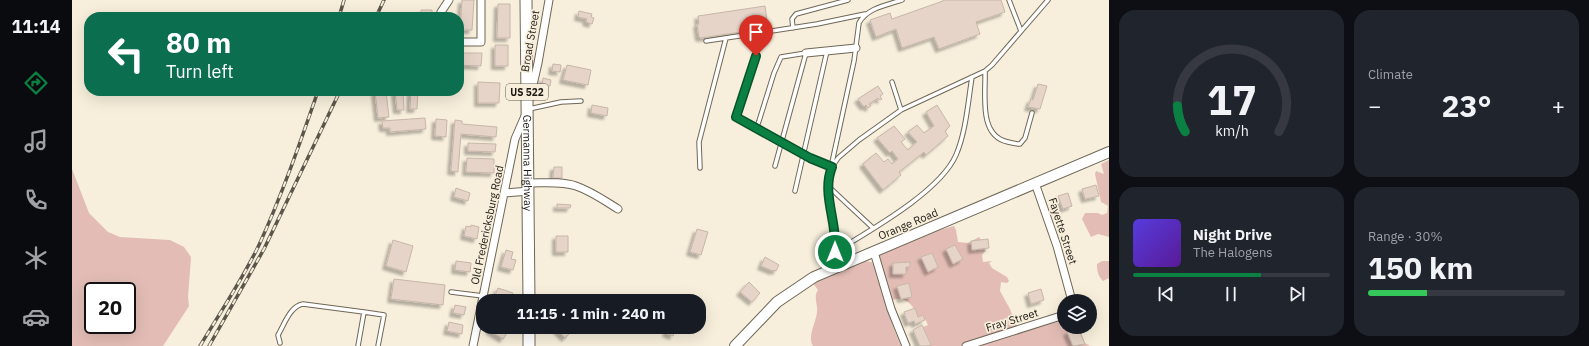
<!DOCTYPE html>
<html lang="en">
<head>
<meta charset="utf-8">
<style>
	body { margin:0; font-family:"IBM Plex Sans",sans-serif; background:#20242c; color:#f1f3f6; height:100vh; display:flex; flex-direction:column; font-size:15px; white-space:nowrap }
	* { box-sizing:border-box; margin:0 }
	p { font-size:13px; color:#9ea1a6 }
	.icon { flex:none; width:22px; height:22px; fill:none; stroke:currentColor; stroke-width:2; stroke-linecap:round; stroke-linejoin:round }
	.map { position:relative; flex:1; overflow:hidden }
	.panel { display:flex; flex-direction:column; gap:10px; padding:10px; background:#0d0f14; width:480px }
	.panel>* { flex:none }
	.guide { position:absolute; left:12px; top:12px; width:380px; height:84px; border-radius:16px; box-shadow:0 4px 16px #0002; background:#0b6e4f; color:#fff; overflow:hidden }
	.buttons { position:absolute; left:985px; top:294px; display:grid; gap:8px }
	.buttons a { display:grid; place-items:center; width:40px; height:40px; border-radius:50%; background:#171b24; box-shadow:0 4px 16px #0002; font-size:20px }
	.speed { position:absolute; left:12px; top:282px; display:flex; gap:8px; font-size:20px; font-weight:700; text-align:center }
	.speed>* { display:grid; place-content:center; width:52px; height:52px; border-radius:50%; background:#171b24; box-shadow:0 4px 16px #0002; line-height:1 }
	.speed .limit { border:2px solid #111; border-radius:6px; background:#fff; color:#111 }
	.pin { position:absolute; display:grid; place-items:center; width:34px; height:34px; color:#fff; margin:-41px -17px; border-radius:50% 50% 50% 0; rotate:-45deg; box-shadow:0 0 4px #0007 }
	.pin .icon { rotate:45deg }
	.me { position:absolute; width:44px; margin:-22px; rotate:0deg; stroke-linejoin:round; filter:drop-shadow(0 0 3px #0008) }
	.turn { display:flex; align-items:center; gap:14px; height:84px; padding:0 16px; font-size:18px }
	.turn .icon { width:52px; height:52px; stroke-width:2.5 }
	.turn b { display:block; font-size:28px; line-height:34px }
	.big { font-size:30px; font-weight:800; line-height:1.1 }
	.panel .card { flex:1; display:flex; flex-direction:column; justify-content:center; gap:6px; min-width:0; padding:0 14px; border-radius:16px; background:#20242c }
	.panel .dial { align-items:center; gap:0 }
	.dial svg { height:104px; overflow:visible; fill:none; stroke:#363941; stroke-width:7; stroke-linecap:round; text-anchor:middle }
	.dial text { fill:#f1f3f6; stroke:none }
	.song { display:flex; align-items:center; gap:12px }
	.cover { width:48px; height:48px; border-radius:6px; background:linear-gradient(135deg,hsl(250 70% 55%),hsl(270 70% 35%)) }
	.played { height:4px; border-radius:2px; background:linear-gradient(90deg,#0b8043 65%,#363941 65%) }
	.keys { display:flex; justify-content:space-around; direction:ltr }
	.heat { display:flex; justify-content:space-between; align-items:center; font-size:22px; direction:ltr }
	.charge { height:6px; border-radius:3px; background:linear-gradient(90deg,#34c759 30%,#363941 0) }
	.panel .tiles { flex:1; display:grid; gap:10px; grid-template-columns:repeat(2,1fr) }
	.trip { position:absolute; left:404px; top:294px; width:230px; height:40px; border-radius:16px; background:#171b24; box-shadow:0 4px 16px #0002; font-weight:800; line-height:40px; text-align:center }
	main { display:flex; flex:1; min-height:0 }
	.menu { display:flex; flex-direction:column; width:72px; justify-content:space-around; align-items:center; background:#090b0e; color:#9ea1a6 }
	.menu .icon { width:28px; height:28px }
	.menu .selected { color:#0b8043 }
	.menu b { font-size:18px; color:#f1f3f6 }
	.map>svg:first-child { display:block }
	.green { fill:#e3bdb5; fill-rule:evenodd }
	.building { fill:#e6d4c8; stroke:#c7b6a9; filter:url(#shadow) }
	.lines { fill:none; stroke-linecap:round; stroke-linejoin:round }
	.service-casing { stroke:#6f6757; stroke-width:5.5 }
	.minor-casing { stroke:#6f6757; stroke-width:9 }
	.secondary-casing { stroke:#6f6757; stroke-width:12 }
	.primary-casing { stroke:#6f6757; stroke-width:13 }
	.service { stroke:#fff; stroke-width:3.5 }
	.minor { stroke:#fff; stroke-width:7 }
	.secondary { stroke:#fff; stroke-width:10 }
	.primary { stroke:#fff; stroke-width:11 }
	.rail-casing { stroke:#5b564c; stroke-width:3.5 }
	.rail { stroke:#f7eedb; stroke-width:2; stroke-dasharray:6; stroke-linecap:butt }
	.route-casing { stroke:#07532c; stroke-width:10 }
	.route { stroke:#0b8043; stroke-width:7 }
	.labels { text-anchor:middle; stroke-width:3.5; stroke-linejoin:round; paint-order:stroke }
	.shield { fill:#f7eedb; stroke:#5d584e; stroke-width:1 }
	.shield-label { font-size:10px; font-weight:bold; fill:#1b1812 }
	.street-label { font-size:11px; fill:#1b1812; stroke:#f7eedb }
</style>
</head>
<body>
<main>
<nav class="menu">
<b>11:14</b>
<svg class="icon selected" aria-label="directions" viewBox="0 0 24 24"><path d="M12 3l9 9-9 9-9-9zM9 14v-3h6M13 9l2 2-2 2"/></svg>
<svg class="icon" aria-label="music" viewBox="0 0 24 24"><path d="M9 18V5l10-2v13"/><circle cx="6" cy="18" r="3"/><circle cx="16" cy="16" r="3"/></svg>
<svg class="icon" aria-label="phone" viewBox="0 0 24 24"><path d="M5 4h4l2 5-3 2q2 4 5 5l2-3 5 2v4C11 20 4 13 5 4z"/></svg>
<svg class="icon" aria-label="climate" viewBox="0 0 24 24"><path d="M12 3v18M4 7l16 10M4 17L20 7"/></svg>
<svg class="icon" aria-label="car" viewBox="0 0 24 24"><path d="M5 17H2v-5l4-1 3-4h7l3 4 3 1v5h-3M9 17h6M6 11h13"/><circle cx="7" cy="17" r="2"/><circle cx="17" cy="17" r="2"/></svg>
</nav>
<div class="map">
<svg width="1037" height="346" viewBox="0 0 1037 346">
	<defs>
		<filter id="shadow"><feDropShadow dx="-3.5" dy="3.5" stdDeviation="1" flood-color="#0004"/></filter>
	</defs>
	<rect width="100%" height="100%" fill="#f7eedb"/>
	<!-- green -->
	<path class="green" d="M1037 160V237L1026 234 1019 237 1010 219 1013 213H1026L1030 215 1035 213 1036 206 1033 204 1029 202 1023 174 1024 171 1032 174 1029 164Z
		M0 169 17 213 36 232 48 237 98 240 112 247 119 257 116 297 117 306 91 346H0ZM21 291H55V325H21Z
		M882 226 884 230 886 242 896 243 907 237 912 244 913 251 910 255 911 262 920 261 917 263 920 268 935 277 937 281 935 283 929 282 928 291 938 309 947 333 992 320V327H1007L1013 343 1018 346H855L859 344 851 327 856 325 851 315 846 317C843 307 833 295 821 300L806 255 864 231Z
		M792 261 800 262 804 271 822 329 829 346H741C735 336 744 323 745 312 746 304 741 297 746 290L741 283Z
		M1030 261H1037V278L1031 281C1026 276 1025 271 1025 264Z"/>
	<!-- building -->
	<path class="building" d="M390 0H402L400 30H388Z
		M871 0H929L933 12 904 22 908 34 867 49 862 37 830 48 824 29 804 37 798 20 818 13 820 19 871 1Z
		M426 4H438V38H425Z
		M693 6 696 28 629 38 627 37 625 24H627L626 16Z
		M349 10H360V17H349Z
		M507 11 520 14 519 17 522 18 520 24 514 22 515 19 506 17Z
		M423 45H436V66H423Z
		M387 53H410L409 66 387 65Z
		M481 64 489 65 488 72 480 71Z
		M495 65 519 70 516 85 491 80Z
		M471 78 479 80 478 86 470 85Z
		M406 82 428 83 427 103H406Z
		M966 84 975 86 968 109 956 107 959 99 961 100Z
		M806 86 811 94 808 96 810 99 808 100 806 98 797 104 799 106 796 108 794 105 792 107 786 99Z
		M303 91H314L317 117 306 118Z
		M323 91H331L332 110H325Z
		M339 91H346L345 109H338Z
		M520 105 536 108 535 116 519 113Z
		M865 105 878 126 873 131 876 136 854 155 852 152 827 172 829 175 811 190 791 164 804 153 812 162 816 159 820 164 826 159 820 151 818 153 805 138 822 126 833 139 829 142 836 150 845 142 836 132 845 125 852 133 862 126 854 112Z
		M353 118 354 129 318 132V128H311L310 121Z
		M364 119 375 120 374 137 363 136Z
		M383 120 390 121V124L425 127 424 137 389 134 386 172 379 171Z
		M396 143 424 144 423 152 396 151Z
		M395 158 422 159V173L394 172Z
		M482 167H490V178H481Z
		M1024 185 1027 196 1013 199 1010 189Z
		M384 188 398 193 396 201 382 197Z
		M996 193 1000 206 991 209 986 196Z
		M485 204 499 205 498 208H485Z
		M399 225 407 227 405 239 392 236 394 226 399 227Z
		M625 229 636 232 629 255 618 252Z
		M484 236H496V252H484Z
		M916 239 917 248 900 250 899 241Z
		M321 240 341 246 334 272 314 266Z
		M883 245 891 259 881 264 874 249Z
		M434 250 441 252 439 259 444 260 441 270 429 267Z
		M860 253 866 267 856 272 849 257Z
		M693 257 707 265 704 271 701 270V271L689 266Z
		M384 261 399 263 398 272 383 270Z
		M838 262V267H834V274H821V263Z
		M322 279 373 285 371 305 319 299Z
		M677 282 688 293 680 302 668 292Z
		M837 283 840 297 829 299 825 286Z
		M426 288 441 293 438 301H430L422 298Z
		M969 289 972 300 959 304 956 293Z
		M383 305 394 307 392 315 381 313Z
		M843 308 846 317 851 315 853 320 843 324 842 321 836 323 832 312Z
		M377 322 391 325 390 334 375 331Z
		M850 325 859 345 855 346H848L841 330Z
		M419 327H431L437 330 431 339 417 330Z
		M486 327H493L498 333 493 338 484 329Z
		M596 327H604L601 336 594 333Z
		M1006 328 1013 344 1001 346 995 332Z"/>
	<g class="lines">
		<defs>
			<path id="service" d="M937 0 949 31
				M721 28 720 19 724 14 776 0
				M634 41 745 24 793 14
				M684 56 664 117 738 158 760 167 766 158 787 140 829 110 913 71
				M820 82 829 110
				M457 109 489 102 509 101
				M960 113 953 138 948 144C944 144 940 143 936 142 906 136 914 94 913 71L920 65 976 0
				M684 129 687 121 702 73 709 57 734 53 703 166
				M628 168 627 142 654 38
				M756 186 801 228
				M723 191 755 51
				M763 252C797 231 868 192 884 155 894 132 896 102 900 77
				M758 268 763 252 764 235 756 181 782 61 787 23C795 8 815 5 830 0
				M379 292 411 296
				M208 343 206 335C212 325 218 306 231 304L292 312
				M286 346 292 312 312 315 306 346"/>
			<path id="minor" d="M368 17 369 12 377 0
				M387 42H409V0
				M734 53 784 48
				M458 98 466 63 477 0
				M457 183C472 183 489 181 504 186 519 191 533 201 546 209
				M963 183 985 246 1000 301
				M433 193 457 191
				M802 252 819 309 834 346
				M401 346 443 139 453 116
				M894 346 992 315"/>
			<path id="secondary" d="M663 346 705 302 742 277 1037 152"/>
			<g id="primary">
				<path id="s1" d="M454 0 457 301"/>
				<path d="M457 327V346"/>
			</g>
		</defs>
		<!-- service casing -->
		<use href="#service" class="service-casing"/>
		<!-- minor casing -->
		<use href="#minor" class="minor-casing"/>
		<!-- secondary casing -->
		<use href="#secondary" class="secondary-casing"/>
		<!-- primary casing -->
		<use href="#primary" class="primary-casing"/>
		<!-- service -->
		<use href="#service" class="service"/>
		<!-- minor -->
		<use href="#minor" class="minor"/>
		<!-- secondary -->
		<use href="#secondary" class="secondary"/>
		<!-- primary -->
		<use href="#primary" class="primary"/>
		<defs>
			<path id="rail" d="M267 17 272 0
				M304 17 312 0
				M128 346C148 313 170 280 187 245 210 195 228 143 246 91
				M137 346 192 249 268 91"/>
		</defs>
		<!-- rail casing -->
		<use href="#rail" class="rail-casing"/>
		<!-- rail -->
		<use href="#rail" class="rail"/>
	</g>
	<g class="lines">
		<defs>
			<path id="route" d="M684 56 664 117 738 158 760 167C749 194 766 223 763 252"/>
		</defs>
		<!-- route casing -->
		<use href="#route" class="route-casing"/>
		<!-- route -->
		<use href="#route" class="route"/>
	</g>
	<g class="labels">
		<!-- shield labels -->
		<rect class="shield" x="434" y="84" width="42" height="16" rx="3"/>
		<g class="shield-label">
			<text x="455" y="96">US 522</text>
		</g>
		<!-- street labels -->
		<g class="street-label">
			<text transform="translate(458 41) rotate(-80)" y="4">Broad Street</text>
			<text dy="4" stroke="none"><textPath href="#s1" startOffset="163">Germanna Highway</textPath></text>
			<text transform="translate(836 224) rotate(-23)" y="4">Orange Road</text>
			<text transform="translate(415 225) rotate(-78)" y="4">Old Fredericksburg Road</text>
			<text transform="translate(991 231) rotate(72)" y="4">Fayette Street</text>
			<text transform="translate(940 320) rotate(-17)" y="4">Fray Street</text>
		</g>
	</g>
</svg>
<div class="buttons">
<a><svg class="icon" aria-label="layers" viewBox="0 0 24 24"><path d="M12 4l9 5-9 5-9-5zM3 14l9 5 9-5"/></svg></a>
</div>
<div class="speed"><div class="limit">20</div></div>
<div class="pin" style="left:684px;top:56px;background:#d93025"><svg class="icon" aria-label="arrive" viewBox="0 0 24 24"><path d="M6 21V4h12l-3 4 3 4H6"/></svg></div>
<svg class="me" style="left:763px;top:252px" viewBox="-20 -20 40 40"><circle r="17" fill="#0b8043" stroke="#fff" stroke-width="3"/><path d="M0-11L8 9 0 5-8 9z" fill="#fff"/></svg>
<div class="trip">11:15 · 1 min · 240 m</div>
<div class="guide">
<div class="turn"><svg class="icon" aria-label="left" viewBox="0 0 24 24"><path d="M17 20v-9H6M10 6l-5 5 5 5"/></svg><div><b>80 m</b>Turn left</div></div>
</div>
</div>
<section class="panel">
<div class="tiles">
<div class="card dial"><svg viewBox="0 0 100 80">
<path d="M14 69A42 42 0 1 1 86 69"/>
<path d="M14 69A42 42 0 0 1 8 49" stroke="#0b8043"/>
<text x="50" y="56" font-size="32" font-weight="700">17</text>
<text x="50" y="72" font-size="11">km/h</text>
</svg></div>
<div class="card"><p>Climate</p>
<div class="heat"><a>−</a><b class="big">23°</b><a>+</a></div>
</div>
<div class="card">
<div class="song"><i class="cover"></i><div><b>Night Drive</b><p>The Halogens</p></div></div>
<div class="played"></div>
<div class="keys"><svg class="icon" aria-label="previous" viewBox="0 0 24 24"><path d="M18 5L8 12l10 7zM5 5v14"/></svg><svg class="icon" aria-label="pause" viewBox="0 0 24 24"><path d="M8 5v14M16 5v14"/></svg><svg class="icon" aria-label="next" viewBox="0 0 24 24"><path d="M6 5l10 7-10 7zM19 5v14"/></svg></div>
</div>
<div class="card"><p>Range · 30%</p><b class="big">150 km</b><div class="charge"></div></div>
</div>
</section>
</main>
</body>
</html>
